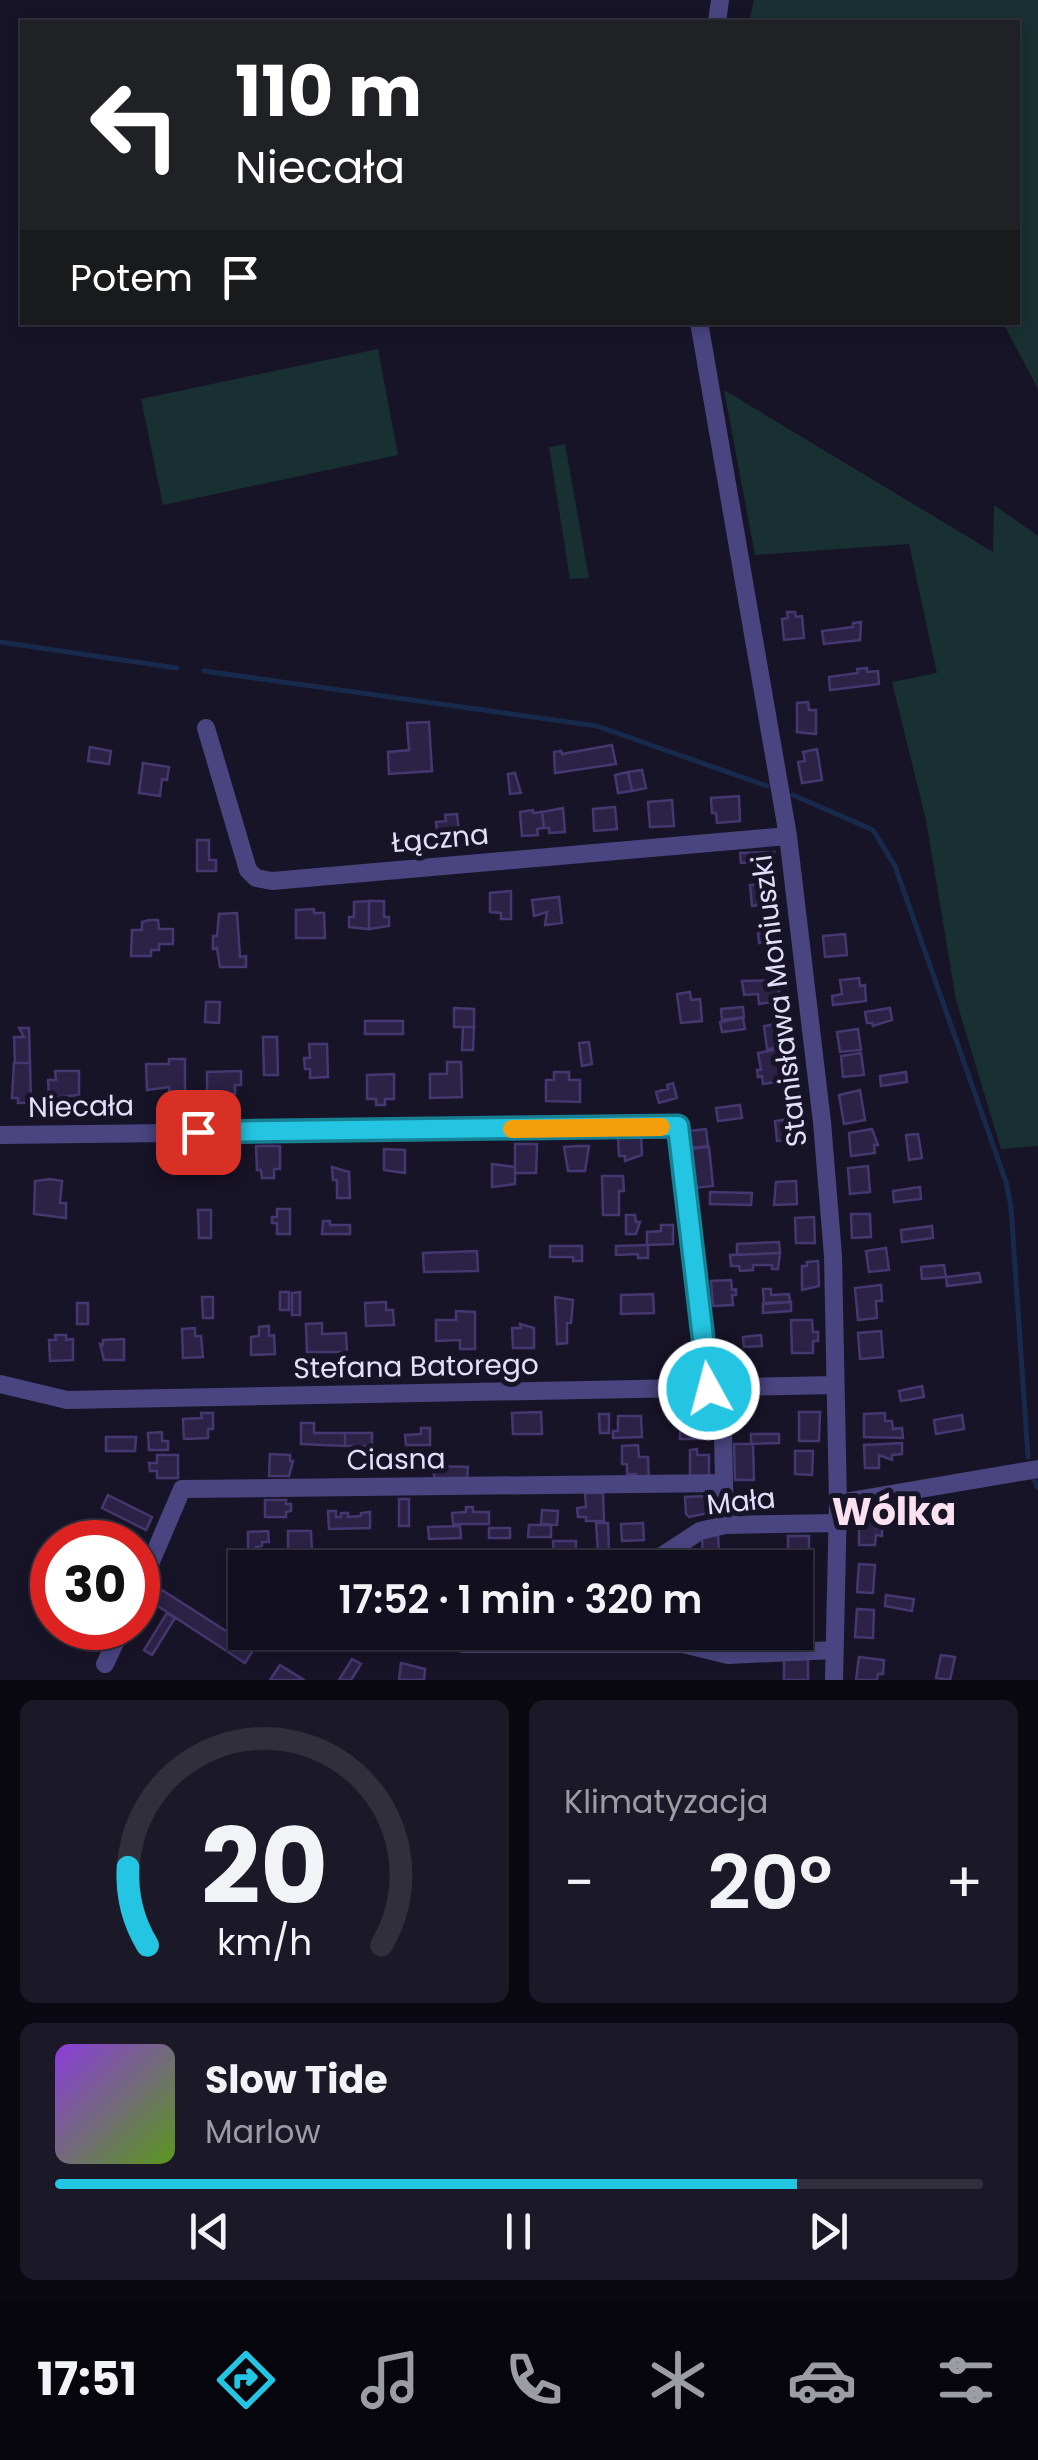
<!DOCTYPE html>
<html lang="pl">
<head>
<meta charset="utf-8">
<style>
	body { margin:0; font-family:Poppins,sans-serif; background:#1b1827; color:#f1f3f6; height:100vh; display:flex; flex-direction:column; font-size:38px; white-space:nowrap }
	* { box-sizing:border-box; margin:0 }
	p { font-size:32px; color:#9c9ca4 }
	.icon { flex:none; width:55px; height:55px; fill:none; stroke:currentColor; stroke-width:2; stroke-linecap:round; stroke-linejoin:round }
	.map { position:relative; height:1680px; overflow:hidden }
	.details { display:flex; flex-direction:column; gap:20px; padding:20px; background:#0a0810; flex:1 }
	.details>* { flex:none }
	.banner { position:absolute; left:20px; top:20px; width:1000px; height:305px; border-radius:0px; box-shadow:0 5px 15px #0003,0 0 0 2px #312f3c; background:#202124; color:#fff; overflow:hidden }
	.speed { position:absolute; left:30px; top:1520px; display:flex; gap:20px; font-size:50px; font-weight:700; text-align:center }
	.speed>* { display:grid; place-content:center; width:130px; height:130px; border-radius:50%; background:#120f1e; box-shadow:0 5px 15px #0003,0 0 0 2px #312f3c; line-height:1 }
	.speed .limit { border:15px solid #d22; background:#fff; color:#111 }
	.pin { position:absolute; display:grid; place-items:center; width:85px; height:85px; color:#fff; margin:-42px; border-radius:20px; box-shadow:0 5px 15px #0006 }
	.me { position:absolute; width:110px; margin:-55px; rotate:353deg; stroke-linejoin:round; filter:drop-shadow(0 0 8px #0008) }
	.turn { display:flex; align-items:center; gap:35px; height:210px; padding:0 50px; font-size:45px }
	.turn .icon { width:130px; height:130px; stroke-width:2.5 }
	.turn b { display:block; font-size:70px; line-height:85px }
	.then { display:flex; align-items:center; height:95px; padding:0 50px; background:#0003; gap:20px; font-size:38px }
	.big { font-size:75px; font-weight:600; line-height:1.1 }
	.details .card { flex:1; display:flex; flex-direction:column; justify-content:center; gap:15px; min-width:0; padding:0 35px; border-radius:15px; background:#1b1827 }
	.details .dial { align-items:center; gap:0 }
	.dial svg { height:260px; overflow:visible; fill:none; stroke:#312f3c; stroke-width:7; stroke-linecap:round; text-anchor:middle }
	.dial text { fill:#f1f3f6; stroke:none }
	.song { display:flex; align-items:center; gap:30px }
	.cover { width:120px; height:120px; border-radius:15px; background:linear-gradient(135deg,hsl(270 70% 55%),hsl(90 70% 35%)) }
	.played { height:10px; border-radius:5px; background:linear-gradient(90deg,#24c5e2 80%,#312f3c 80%) }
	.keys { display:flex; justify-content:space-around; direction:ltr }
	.heat { display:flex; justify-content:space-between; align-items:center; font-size:55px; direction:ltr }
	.details .tiles { flex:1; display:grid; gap:20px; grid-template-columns:1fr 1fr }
	.card:last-child { grid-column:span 2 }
	.trip { position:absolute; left:228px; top:1550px; width:585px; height:100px; border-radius:0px; background:#120f1e; box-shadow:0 5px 15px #0003,0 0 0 2px #312f3c; font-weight:600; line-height:100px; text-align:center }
	.tabs { display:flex; height:160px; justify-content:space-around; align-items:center; background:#07060c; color:#9c9ca4 }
	.tabs .icon { width:70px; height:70px }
	.tabs .active { color:#24c5e2 }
	.tabs b { font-size:45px; color:#f1f3f6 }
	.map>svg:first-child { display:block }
	.green { fill:#183031 }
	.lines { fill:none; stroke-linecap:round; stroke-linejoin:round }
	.stream { stroke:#182a4c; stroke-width:5 }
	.building { fill:#2b2246; stroke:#45376f; stroke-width:2.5 }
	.street { stroke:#4a4580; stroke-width:18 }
	.route-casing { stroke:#178093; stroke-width:25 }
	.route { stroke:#24c5e2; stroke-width:18 }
	.slow { stroke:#f59e0b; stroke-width:18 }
	.labels { text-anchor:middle; stroke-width:10; stroke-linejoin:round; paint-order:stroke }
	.street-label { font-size:28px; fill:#e3dffb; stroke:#181428 }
	.district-label { font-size:38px; font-weight:bold; fill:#fbe1f0; stroke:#181428 }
</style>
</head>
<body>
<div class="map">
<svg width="1038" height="1680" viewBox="0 0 1038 1680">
	<rect width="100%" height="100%" fill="#181428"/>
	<!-- green -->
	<path class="green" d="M754 0H1038V389L1003 323 1018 322V22H749Z
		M378 349 398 455 163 505 141 399Z
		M724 390 993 552 994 505 1038 536V1146L1001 1149 956 1000 926 820 892 682 937 673 909 544 755 555Z
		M565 444 589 578 570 579 549 447Z"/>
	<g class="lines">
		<!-- stream -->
		<path class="stream" d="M0 642 177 668
			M204 671 597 726 767 786
			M793 795 873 830 895 866 1006 1182 1011 1207 1028 1457
			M1033 1477 1038 1488"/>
	</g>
	<!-- building -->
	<path class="building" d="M787 612H795L796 617 802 616 804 638 784 640 782 619 788 618Z
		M861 622 860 640 824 644 822 631 853 627V623Z
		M867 668V672L878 671 879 684 830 690 829 677 858 673 857 669Z
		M808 702 809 710H816V734L797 732V703Z
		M429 722 432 771 389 774 388 752 409 750 407 723Z
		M612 745 616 764 555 773 554 752 561 751 562 754Z
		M90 747 111 751 109 764 88 761Z
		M817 749 822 780 802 783 798 762 805 761 803 752Z
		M143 763 169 767 167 780 162 779 160 796 139 793Z
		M642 770 646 788 632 791 628 772Z
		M628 772 632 791 618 793 615 775Z
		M515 773 521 793 510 794 508 774Z
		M739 796 740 821 717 823 716 813H712L711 798Z
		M672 800 674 826 650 827 648 802Z
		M615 807 617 829 594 831 593 809Z
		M563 808 565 832 549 833V828H544L542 812Z
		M533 810V813L542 812 544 828 537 829 538 835 522 836 520 812Z
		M457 814 460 841 438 843 436 822 446 821 445 815Z
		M197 840H209V860H216V871H197Z
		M774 852V861L741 863 740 853Z
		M767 883 769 904 752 906 750 885Z
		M511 891V919H501V913L490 912V893Z
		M559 897 562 923 545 925 547 912 534 916 532 900Z
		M369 901H384V917H389V926L369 929Z
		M369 901V929L349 927V917H354V902Z
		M314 909V913H324L325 938H296V910Z
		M237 913 240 957 246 956V967H220L217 948 213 949V936H217L219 914Z
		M149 920H158L159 929H173V944H159V950H151V956H131L132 930H142V922Z
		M780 930 781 940 759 943 758 933Z
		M845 934 847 955 825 957 823 936Z
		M859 978 860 986 865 985 866 1001 833 1005 832 996 842 994 840 980Z
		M778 980 780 1001 759 1004 758 994 744 995 742 981Z
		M690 992 691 1000 700 999 702 1021 681 1023 677 994Z
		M206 1002H220L219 1023 205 1022Z
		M743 1007 744 1017 722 1020 721 1009Z
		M454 1008 474 1009V1027H454Z
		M890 1008 892 1020 873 1026 872 1023H867L865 1012Z
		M743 1018 745 1029 722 1032 720 1022Z
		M365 1021H403V1034H365Z
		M783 1023 786 1047 767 1049 764 1026Z
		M463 1027H474L473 1050H462Z
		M19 1028H29L30 1063H15L14 1037H24Z
		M858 1029 861 1050 840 1052 837 1032Z
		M263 1037H277L278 1075H264Z
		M589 1042 592 1064 582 1066 579 1043Z
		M309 1044H327L328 1077 310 1078V1069H305L304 1058H310Z
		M779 1049 780 1058 790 1057 791 1070H782L784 1081 763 1084 762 1076 758 1077 757 1070H761L758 1053Z
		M861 1053 864 1075 843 1077 841 1056Z
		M169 1059H185V1095H169V1087L147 1090 146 1064H169Z
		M447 1062H461L462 1097 430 1098V1074H447Z
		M14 1063H30L31 1103H18V1098H12Z
		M55 1071H79V1095L49 1098 48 1080H56Z
		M241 1071V1085H235V1094H207V1072Z
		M554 1072H569V1080H580V1102L546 1101V1080H554Z
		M906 1072 907 1082 881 1086 880 1076Z
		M394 1074V1099H385V1105H376V1099H367V1075Z
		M673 1083 677 1098 659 1103 656 1092 668 1089 667 1085Z
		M860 1090 865 1120 844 1124 839 1095Z
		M740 1105 742 1118 718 1121 716 1108Z
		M795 1118 797 1139 777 1141 775 1121Z
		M706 1129 708 1146 689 1148 687 1131Z
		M872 1129 878 1145H874L875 1153 851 1156 849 1133Z
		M918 1134 922 1158 909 1160 906 1135Z
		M641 1136 642 1155 625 1161V1156H619L618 1137Z
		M515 1144H537L536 1173H515Z
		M256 1146H280V1169H274V1178H262L261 1170H257Z
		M579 1146H589L585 1171H568L564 1147Z
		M176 1147H200V1166H194V1172H187V1166L177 1167Z
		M709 1147 713 1186 694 1188 690 1149Z
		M384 1149 405 1150V1173L384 1170Z
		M492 1164 515 1167V1184L492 1187Z
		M868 1166 870 1192 850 1194 848 1168Z
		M332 1167 349 1172 350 1198H337V1180H333Z
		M602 1176H623L624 1191H619V1215H603Z
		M50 1179 62 1181 60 1203H66V1218L34 1214 35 1181Z
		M796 1181 797 1204 774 1205 776 1182Z
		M920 1187 921 1199 894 1202 893 1191Z
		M710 1192 752 1193 751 1205 710 1204Z
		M277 1209H290V1234H277V1223H272V1217H277Z
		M198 1210H211V1238H199Z
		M851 1214H870L871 1237 852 1238Z
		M626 1215H635L636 1222H640L636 1234H626Z
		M814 1217 815 1243H796L795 1218Z
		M323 1221H330V1225H350V1234H322Z
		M661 1225H673V1244L647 1245V1232L661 1231Z
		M932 1226 933 1238 902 1242 901 1230Z
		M779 1242 780 1253 737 1255V1244Z
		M648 1245V1258H638V1254L616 1255V1246Z
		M550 1246H582V1261H573V1257H550Z
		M886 1248 889 1270 869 1272 866 1251Z
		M477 1251 478 1271 424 1272 423 1253Z
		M780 1253 778 1269H772V1265H753V1270L740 1271 739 1266H731L730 1255Z
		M818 1261 819 1286 802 1290V1266H807V1262Z
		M944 1265 946 1277 922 1279 921 1267Z
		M979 1273 981 1282 947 1286 946 1277Z
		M731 1280 732 1290 736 1289V1295H732L733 1305 713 1306 711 1281Z
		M881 1285 882 1301H876L877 1318 858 1320 855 1288Z
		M763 1289H771V1295L789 1294 790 1302 764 1303Z
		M280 1292H289V1310H280Z
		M300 1292V1315H292V1293Z
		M653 1294 654 1313 621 1314V1295Z
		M202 1297H213V1318H203Z
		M555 1297 573 1300 571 1323H567V1343L557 1344Z
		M386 1302V1310H393L394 1325 366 1326 365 1303Z
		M791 1302V1311L763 1313V1304Z
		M77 1303H88V1324H77Z
		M456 1311 475 1312V1349H460V1340L436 1341V1320H456Z
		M791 1320H812L813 1332H818V1341H813V1353H792Z
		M322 1323V1334L346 1333 347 1352H307L306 1324Z
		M520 1324 534 1328V1348H513L512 1328H521Z
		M269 1326V1336L274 1335 275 1354 251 1355V1337L259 1336V1327Z
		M195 1328V1336H201L203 1357 183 1358 182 1329Z
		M881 1331 883 1357 860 1359 858 1333Z
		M55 1335H66V1340L73 1339V1360L50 1361 49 1340H56Z
		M761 1335 762 1346 744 1347 743 1337Z
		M124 1339V1360H104L100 1344 103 1345V1340Z
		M922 1386 924 1397 901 1401 899 1391Z
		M541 1412 542 1434H513L512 1413Z
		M799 1412H820L819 1441H799Z
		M201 1413H213V1429H208V1438L184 1439 183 1419 202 1418Z
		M885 1413V1421H892L893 1429 902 1428 903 1438 864 1437V1414Z
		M599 1414H609V1433H600Z
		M962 1415 964 1429 936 1434 934 1420Z
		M618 1416H641L642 1437 613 1438V1431H618Z
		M688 1422H697V1427H708V1439H680V1428L688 1427Z
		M301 1423H314V1433H345V1446L301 1444Z
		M421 1428H430V1445H406L405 1435 421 1434Z
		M162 1432V1441H168V1450H149L148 1433Z
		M345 1433H372V1446H345Z
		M751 1434H779V1443L751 1444Z
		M106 1437H136L135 1451H106Z
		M902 1443V1454L892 1455V1460L879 1455V1468H865L864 1445Z
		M734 1444H753L754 1480H735Z
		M638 1445 639 1457H648L649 1481H636V1474H627V1464H622V1446Z
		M697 1449V1455H709V1478L690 1479V1450Z
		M795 1451H813L812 1475 795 1474Z
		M270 1454 290 1455V1461H293L289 1476H269Z
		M157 1455H178V1478H157V1471H150L149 1463H157Z
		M434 1466 468 1467 467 1478H434Z
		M585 1493H603L604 1521H586V1517H578L577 1508 586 1507Z
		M108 1495 152 1517 146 1530 102 1508Z
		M707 1496 708 1513 689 1517 686 1514 685 1497Z
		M399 1499H409V1526H399Z
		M265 1500H286V1504H291V1511L286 1512V1517H265Z
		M466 1507H473V1512H489V1524H453L452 1513 466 1512Z
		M542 1510 558 1511 557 1525 541 1524Z
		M328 1511H336V1517H341V1513H348V1517L361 1516V1513L370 1512V1528L329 1529Z
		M859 1518H876V1528L882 1529V1536L876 1535 875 1545H859Z
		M596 1523H608L609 1550 598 1551Z
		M643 1523 644 1540 622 1541 621 1524Z
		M529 1525H551V1537H528Z
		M460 1526 461 1538 429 1539 428 1527Z
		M489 1528H510V1538H489Z
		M268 1531 269 1542H262V1546L256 1547V1551H248V1532Z
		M288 1531H311L312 1554 288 1555Z
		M702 1535H718L719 1553H747V1565H703Z
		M788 1536H809V1557L788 1556Z
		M553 1541H576V1556L554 1557Z
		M859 1564 875 1565 873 1593 857 1592Z
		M795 1573H811V1601H795Z
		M162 1590 254 1649 245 1663 153 1603Z
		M886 1595 914 1599 912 1611 885 1606Z
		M795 1609H808V1633L795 1632Z
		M857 1609 874 1610 873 1638 855 1637Z
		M167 1613 175 1618 152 1655 144 1650Z
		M728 1632H746L745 1649 728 1648Z
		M941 1655 955 1657 950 1680 936 1678Z
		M859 1657 884 1660 883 1674H878L877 1680H856Z
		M352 1659 361 1664 351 1680H339Z
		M784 1659H808V1680H784Z
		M401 1663 425 1669 424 1680H399Z
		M280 1665 304 1680H270Z"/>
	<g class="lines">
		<!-- street -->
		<path class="street" d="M717 22 720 0
			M699 322 788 836 822 1122 833 1256 838 1503 834 1680
			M206 728 248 870 256 878 272 881 788 836
			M0 1135 678 1127 709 1389
			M0 1384 67 1400 835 1385
			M722 1389 725 1525
			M838 1503 1038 1469
			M288 1559 418 1568
			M419 1568 657 1559 700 1531 725 1525 837 1523
			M138 1592 182 1489 723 1483
			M430 1632 436 1639 463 1644H683L728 1655 834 1650
			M105 1664 122 1628"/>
	</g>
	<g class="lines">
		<defs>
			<path id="route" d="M198 1132 678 1126 709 1389"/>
		</defs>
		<!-- route casing -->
		<use href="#route" class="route-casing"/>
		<!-- route -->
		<use href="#route" class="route"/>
		<!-- slow -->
		<path class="slow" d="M512 1129 661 1127"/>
	</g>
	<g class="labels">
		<!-- street labels -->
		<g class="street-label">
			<text transform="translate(440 838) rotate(-5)" y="10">Łączna</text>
			<text transform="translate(779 1001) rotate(-97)" y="10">Stanisława Moniuszki</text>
			<text transform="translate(81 1106) rotate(-1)" y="10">Niecała</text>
			<text transform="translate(416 1366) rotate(-1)" y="10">Stefana Batorego</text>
			<text transform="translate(396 1459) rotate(-1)" y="10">Ciasna</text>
			<text transform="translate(741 1501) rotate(-6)" y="10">Mała</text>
		</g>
		<!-- district labels -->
		<g class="district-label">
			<text x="894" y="1525">Wólka</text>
		</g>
	</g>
</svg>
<div class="speed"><div class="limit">30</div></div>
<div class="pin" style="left:198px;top:1132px;background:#d93025"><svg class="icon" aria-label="arrive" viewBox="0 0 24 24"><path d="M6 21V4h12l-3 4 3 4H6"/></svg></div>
<svg class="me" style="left:709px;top:1389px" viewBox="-20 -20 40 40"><circle r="17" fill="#24c5e2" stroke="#fff" stroke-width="3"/><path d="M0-11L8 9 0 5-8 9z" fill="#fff"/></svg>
<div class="trip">17:52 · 1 min · 320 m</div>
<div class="banner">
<div class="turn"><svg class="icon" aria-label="left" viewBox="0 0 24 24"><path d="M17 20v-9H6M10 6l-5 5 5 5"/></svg><div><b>110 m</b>Niecała</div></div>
<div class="then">Potem<svg class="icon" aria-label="arrive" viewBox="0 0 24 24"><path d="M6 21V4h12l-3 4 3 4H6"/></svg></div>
</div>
</div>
<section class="details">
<div class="tiles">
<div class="card dial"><svg viewBox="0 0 100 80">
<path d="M14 69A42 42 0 1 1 86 69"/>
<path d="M14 69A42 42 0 0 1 8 45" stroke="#24c5e2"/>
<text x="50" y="56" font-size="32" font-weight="700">20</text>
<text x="50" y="72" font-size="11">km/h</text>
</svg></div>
<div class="card"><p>Klimatyzacja</p>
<div class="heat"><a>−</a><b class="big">20°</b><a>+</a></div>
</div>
<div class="card">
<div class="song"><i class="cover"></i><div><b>Slow Tide</b><p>Marlow</p></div></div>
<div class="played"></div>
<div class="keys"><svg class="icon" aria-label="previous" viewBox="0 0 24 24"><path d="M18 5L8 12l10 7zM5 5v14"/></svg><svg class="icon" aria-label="pause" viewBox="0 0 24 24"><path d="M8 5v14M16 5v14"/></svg><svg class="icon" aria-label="next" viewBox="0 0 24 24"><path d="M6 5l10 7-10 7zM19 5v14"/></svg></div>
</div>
</div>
</section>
<nav class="tabs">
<b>17:51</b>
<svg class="icon active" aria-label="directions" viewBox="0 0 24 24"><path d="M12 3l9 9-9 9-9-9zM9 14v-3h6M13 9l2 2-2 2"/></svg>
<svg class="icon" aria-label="music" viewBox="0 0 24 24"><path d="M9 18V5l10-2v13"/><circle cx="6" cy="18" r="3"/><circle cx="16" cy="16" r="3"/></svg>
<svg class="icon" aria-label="phone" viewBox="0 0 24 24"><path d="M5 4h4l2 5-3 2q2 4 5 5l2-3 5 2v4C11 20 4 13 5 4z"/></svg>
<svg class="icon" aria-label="climate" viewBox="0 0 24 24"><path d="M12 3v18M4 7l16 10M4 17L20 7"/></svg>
<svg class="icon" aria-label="car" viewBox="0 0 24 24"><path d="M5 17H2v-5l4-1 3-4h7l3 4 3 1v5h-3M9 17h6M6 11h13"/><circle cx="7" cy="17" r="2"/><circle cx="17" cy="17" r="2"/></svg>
<svg class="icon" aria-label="filters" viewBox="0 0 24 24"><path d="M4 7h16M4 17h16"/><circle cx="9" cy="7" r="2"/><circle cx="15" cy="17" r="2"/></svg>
</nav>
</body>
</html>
